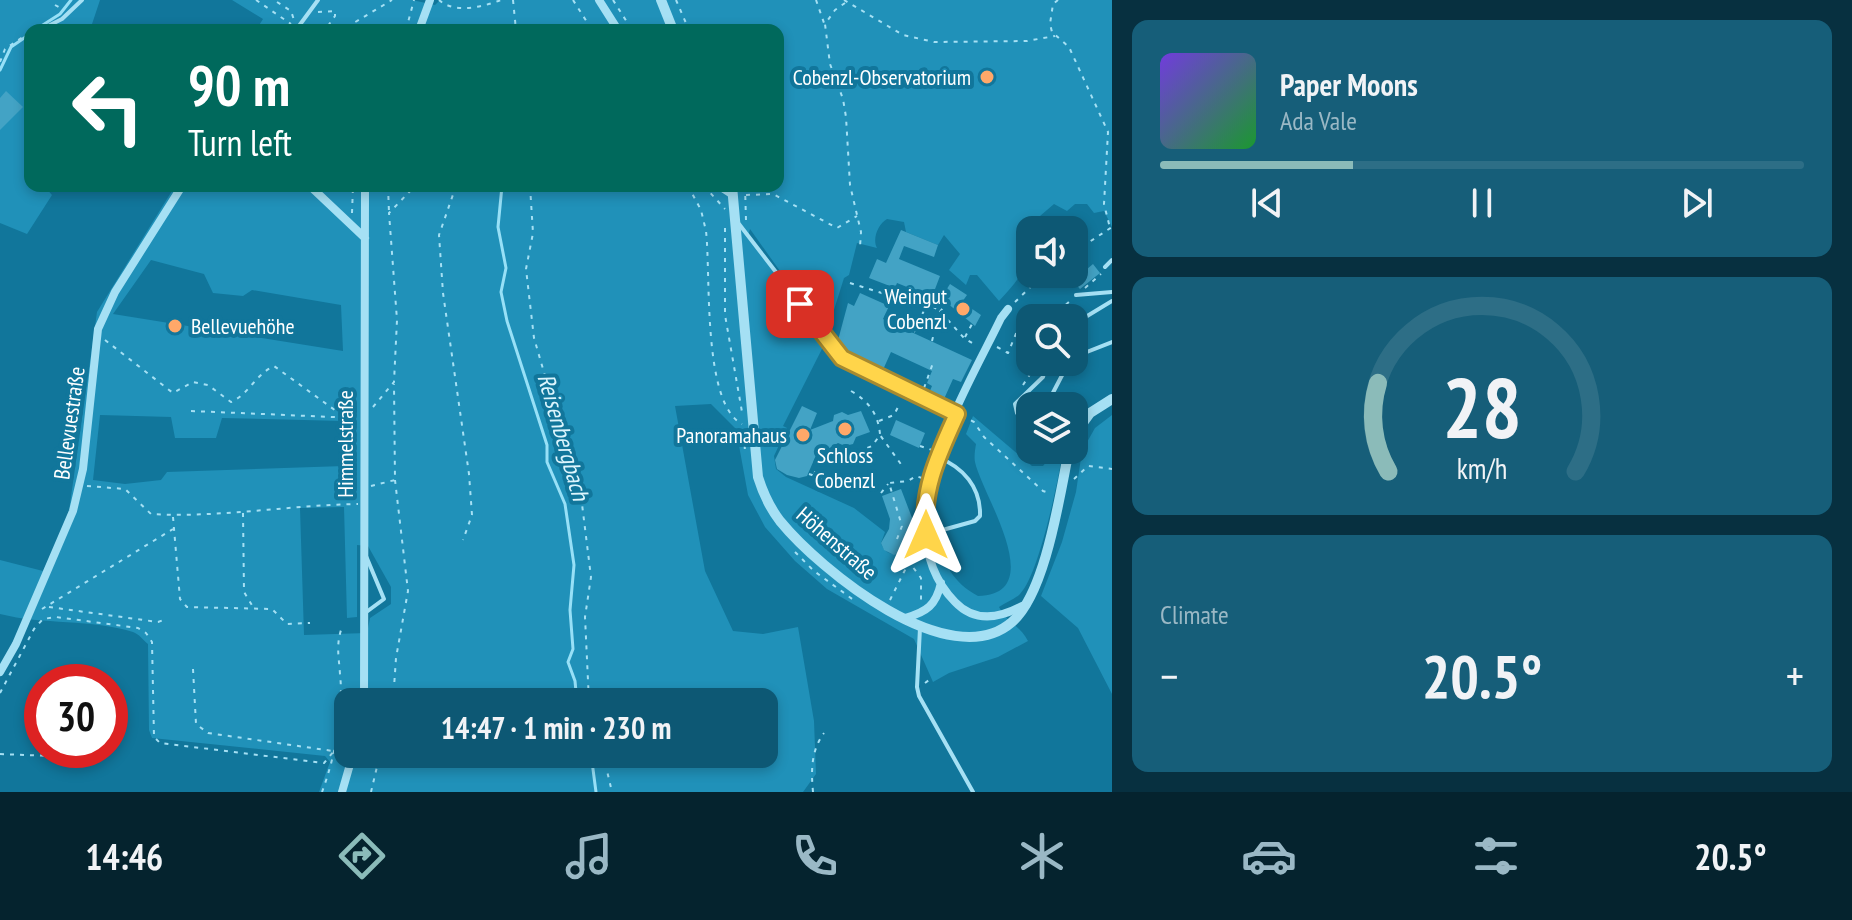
<!DOCTYPE html>
<html lang="en">
<head>
<meta charset="utf-8">
<style>
	body { margin:0; font-family:"PT Sans Narrow",sans-serif; background:#165e79; color:#f1f3f6; height:100vh; display:flex; flex-direction:column; font-size:30px; white-space:nowrap }
	* { box-sizing:border-box; margin:0 }
	p { font-size:26px; color:#9ab8c5 }
	.icon { flex:none; width:44px; height:44px; fill:none; stroke:currentColor; stroke-width:2; stroke-linecap:round; stroke-linejoin:round }
	.map { position:relative; flex:1; overflow:hidden }
	.drawer { display:flex; flex-direction:column; gap:20px; padding:20px; background:#073040; width:740px }
	.drawer>* { flex:none }
	.hud { position:absolute; left:24px; top:24px; width:760px; height:168px; border-radius:16px; box-shadow:0 4px 12px #0003; background:#00695c; color:#fff; overflow:hidden }
	.fabs { position:absolute; left:1016px; top:216px; display:grid; gap:16px }
	.fabs a { display:grid; place-items:center; width:72px; height:72px; border-radius:16px; background:#0d5874; box-shadow:0 4px 12px #0003; font-size:40px }
	.speed { position:absolute; left:24px; top:664px; display:flex; gap:16px; font-size:40px; font-weight:700; text-align:center }
	.speed>* { display:grid; place-content:center; width:104px; height:104px; border-radius:50%; background:#0d5874; box-shadow:0 4px 12px #0003; line-height:1 }
	.speed .limit { border:12px solid #d22; background:#fff; color:#111 }
	.pin { position:absolute; display:grid; place-items:center; width:68px; height:68px; color:#fff; margin:-34px; border-radius:16px; box-shadow:0 4px 12px #0006 }
	.me { position:absolute; width:88px; margin:-44px; rotate:0deg; stroke-linejoin:round; filter:drop-shadow(0 0 6px #0008) }
	.turn { display:flex; align-items:center; gap:28px; height:168px; padding:0 32px; font-size:36px }
	.turn .icon { width:104px; height:104px; stroke-width:2.5 }
	.turn b { display:block; font-size:56px; line-height:68px }
	.big { font-size:60px; font-weight:700; line-height:1.1 }
	.drawer .card { flex:1; display:flex; flex-direction:column; justify-content:center; gap:12px; min-width:0; padding:0 28px; border-radius:16px; background:#165e79 }
	.drawer .dial { align-items:center; gap:0 }
	.dial svg { height:208px; overflow:visible; fill:none; stroke:#2d6e86; stroke-width:7; stroke-linecap:round; text-anchor:middle }
	.dial text { fill:#f1f3f6; stroke:none }
	.song { display:flex; align-items:center; gap:24px }
	.cover { width:96px; height:96px; border-radius:12px; background:linear-gradient(135deg,hsl(260 70% 55%),hsl(130 70% 35%)) }
	.played { height:8px; border-radius:4px; background:linear-gradient(90deg,#8bbbb9 30%,#2d6e86 30%) }
	.keys { display:flex; justify-content:space-around; direction:ltr }
	.heat { display:flex; justify-content:space-between; align-items:center; font-size:44px; direction:ltr }
	.trip { position:absolute; left:334px; top:688px; width:444px; height:80px; border-radius:16px; background:#0d5874; box-shadow:0 4px 12px #0003; font-weight:700; line-height:80px; text-align:center }
	.menu { display:flex; height:128px; justify-content:space-around; align-items:center; background:#05232e; color:#9ab8c5 }
	.menu .icon { width:56px; height:56px }
	.menu .selected { color:#8bbbb9 }
	.menu b { font-size:36px; color:#f1f3f6 }
	main { display:flex; flex:1; min-height:0 }
	.map>svg:first-child { display:block }
	.green { fill:#2091b9; fill-rule:evenodd }
	.lines { fill:none; stroke-linecap:round; stroke-linejoin:round }
	.stream { stroke:#97e0f7; stroke-width:3 }
	.building { fill:#43a3c5 }
	.path { stroke:#a5e0f4; stroke-width:2; stroke-dasharray:4 6; stroke-linecap:butt }
	.service { stroke:#a5e0f4; stroke-width:4 }
	.minor { stroke:#a5e0f4; stroke-width:8 }
	.tertiary { stroke:#a5e0f4; stroke-width:10 }
	.route-casing { stroke:#a68a30; stroke-width:20 }
	.route { stroke:#ffd54a; stroke-width:14 }
	.poi-dot { fill:#ffa869; stroke:#11769b; stroke-width:3 }
	.labels { text-anchor:middle; stroke-width:8; stroke-linejoin:round; paint-order:stroke }
	.poi-label { font-size:22px; fill:#fff; stroke:#11769b; text-anchor:end }
	.street-label { font-size:22px; fill:#fff; stroke:#11769b }
	.water-label { font-size:24px; font-style:italic; fill:#dcf5fd; stroke:#11769b }
</style>
</head>
<body>
<main>
<div class="map">
<svg width="1112" height="792" viewBox="0 0 1112 792">
	<rect width="100%" height="100%" fill="#11769b"/>
	<!-- green -->
	<path class="green" d="M0 0H100L90 30H30V186H44L52 195 27 234 0 223Z
		M232 0H412L435 5 440 0H1112V227L1104 211 1094 213 1087 204H1075L1067 211 1054 204 1040 216 1043 230H1030C1030 266 1022 276 999 301L977 275H970L966 285 949 270 960 254 944 235 938 245 906 232 904 222 887 219C878 224 872 239 877 248L857 243 849 275 844 278 833 313 830 309 825 311 827 316 832 317 826 327 812 316 750 229 748 236 825 343 783 426 787 428 774 456 776 469 786 477 854 508 885 532 881 543C885 555 894 556 905 551L913 558 935 537C945 564 952 582 978 596 1050 594 982 495 975 462 974 457 975 450 976 444L966 434 973 416 1032 466H1043L1054 452 1062 457C1057 485 1039 574 1020 594 1015 599 1005 603 999 607 1007 623 1020 625 1028 641L998 657 949 673 933 682 914 639 827 589 795 561 765 527 748 495 736 429 711 404 675 406 705 571 733 631 763 634 798 627 814 721 816 774 803 792H319L330 762 325 756 152 738 149 730 148 644C143 640 139 634 133 632 92 619 43 625 0 614V560L43 571 68 518 97 312 175 186H778V30H256L263 19ZM151 260 204 274 213 293 243 296 252 290 341 305 343 351 113 314ZM100 415 171 417 175 438H216L222 418 343 421 344 466 167 472 161 480 125 484 93 480ZM344 507 347 618 357 617V545L368 546 391 587V604L370 618 367 633 304 635 300 508ZM348 702H764V754H348Z
		M1112 415V694L1078 628 1041 596 1062 542 1076 492 1082 451 1095 428Z"/>
	<g class="lines">
		<!-- stream -->
		<path class="stream" d="M35 30 60 14 71 0
			M0 70 11 47 30 34
			M502 186 498 227 506 268 501 292 507 321 547 445V462L565 504 574 565 570 610 573 649 568 662 575 681 577 702
			M591 754 596 792"/>
	</g>
	<!-- building -->
	<path class="building" d="M6 91 23 107 0 130V98Z
		M901 230 938 245 934 257 904 246 899 259 940 276 932 297 897 283 895 288 869 278 877 259 886 263Z
		M1093 264 1100 273 1080 289 1073 281Z
		M950 284 967 295 962 302 981 315 975 326 941 298Z
		M860 293 889 306 883 319 972 360 961 382 953 379 944 399 929 393 932 386 927 383 932 371 891 352 882 372 845 354 837 344 848 303 854 306Z
		M802 406 817 413 810 430 833 421 834 415 842 412 848 415 861 411 870 432 856 437 853 444 845 446 838 443 826 450 820 446 807 476 799 478 787 475 777 469 775 460Z
		M896 420 925 433 919 448 890 435Z
		M901 489 914 523V530L905 551 894 555 884 550 881 543 889 529 890 519 882 496Z"/>
	<g class="lines">
		<!-- path -->
		<path class="path" d="M256 0 291 24
			M439 0C454 14 483 7 501 0
			M513 0 516 30
			M573 0 592 30
			M613 0 632 30
			M676 0 689 30
			M816 0 824 23
			M844 0 903 35 934 42 1027 41 1055 36
			M1058 0 1053 4 1050 24 1052 32 1069 47 1108 132 1104 204 1110 228
			M277 2 291 11 294 20
			M845 3 835 10 825 24 830 64 843 99 846 117 850 185 861 232 860 247
			M55 5 64 10
			M318 12 335 11V16L325 30
			M376 30 355 28 352 24 392 0
			M406 30 414 0
			M0 62 5 49 30 32
			M388 186 389 213
			M456 186 439 235 443 293 469 474 472 515 463 540
			M530 186 533 233 526 269 534 338 566 448 564 462 582 504 591 577 585 617 589 702
			M640 186H679
			M688 186 701 210 706 231C711 274 702 403 742 424
			M704 186 725 209
			M745 186 746 221
			M746 195 773 194 837 228 857 216
			M352 213 353 186
			M725 228V315L742 412
			M1074 252 1112 227
			M850 283 888 295 906 290 940 311 964 338 977 346
			M1085 288 1101 274
			M1015 302 1044 274
			M1043 318 1049 313
			M1051 318 1071 300
			M914 332 927 304
			M965 337 972 324
			M105 340 173 393 193 382 208 385 231 402C249 394 256 374 274 366L343 416
			M932 341 939 313 947 303
			M997 347 1008 353 1020 324 1030 317 1036 318
			M1023 385 1038 362
			M924 388 933 363
			M851 391C868 401 878 413 880 434
			M373 407 394 382 397 320 389 213 415 186
			M191 411 357 418
			M962 416 974 422 984 437 1043 491 1049 493
			M879 421 894 415 899 405
			M744 435 745 452
			M920 446 932 450
			M809 474 830 481 844 479
			M814 475 821 456 834 461 872 446 880 435 903 467
			M1074 479 1088 466 1112 469
			M87 486 125 489 151 514C220 518 289 505 358 504
			M371 486 395 480 394 384
			M881 493 888 484
			M243 513 244 592 253 607
			M173 517 180 599 187 607 272 609 287 624 310 623
			M897 539 902 526 889 483 908 481 916 476 922 478
			M795 552 814 571 855 601
			M909 561 920 548
			M890 600 909 562 921 578V600
			M49 607 158 622 166 619
			M42 609 173 529
			M193 669 196 724 208 733 333 751
			M925 683 933 677
			M0 693 34 629 43 619 56 617 138 628 146 633 152 642 154 737 160 743 324 763 334 751
			M393 702 396 658 408 591 395 480
			M0 754 75 757
			M603 754 612 792
			M322 792C335 757 344 712 340 674 339 658 336 646 341 630
			M371 792 380 754
			M813 792C811 770 811 751 824 733"/>
		<!-- service -->
		<path class="service" d="M46 27 62 19 82 0
			M296 30 318 0
			M739 224 842 358 955 413
			M1105 267 1112 260
			M1076 295 1112 292
			M1074 324 1112 301
			M1074 357 1112 342
			M1046 406 1069 362
			M1030 421 1017 413 1015 404 1043 377 1047 362
			M928 534 975 521 980 516C981 487 963 467 937 457
			M365 613 384 599 366 556
			M920 628 917 687 919 696 973 792"/>
		<!-- minor -->
		<path class="minor" d="M599 0 618 30
			M419 30 430 0
			M310 186 365 238
			M719 186 733 195
			M1008 309 1001 318C964 395 881 526 955 602 975 623 1000 618 1022 606
			M905 618C927 612 936 605 941 583
			M0 672 16 644 73 511 83 469 98 329 115 292 182 186
			M364 702 365 186
			M342 792 353 754"/>
		<!-- tertiary -->
		<path class="tertiary" d="M661 0 673 30
			M732 186 758 477C763 493 770 508 780 521 820 570 950 676 1012 622 1046 593 1060 493 1069 450
			M1074 435 1090 413 1112 399"/>
	</g>
	<g class="lines">
		<defs>
			<path id="route" d="M800 304 842 358 957 414C939 454 921 490 926 535"/>
		</defs>
		<!-- route casing -->
		<use href="#route" class="route-casing"/>
		<!-- route -->
		<use href="#route" class="route"/>
	</g>
	<!-- markers -->
	<g class="poi-dot">
		<circle cx="987" cy="77" r="8"/>
		<circle cx="963" cy="309" r="8"/>
		<circle cx="175" cy="326" r="8"/>
		<circle cx="845" cy="429" r="8"/>
		<circle cx="803" cy="435" r="8"/>
	</g>
	<g class="labels">
		<!-- poi labels -->
		<g class="poi-label">
			<text x="971" y="85">Cobenzl-Observatorium</text>
			<text x="947" y="304">Weingut<tspan x="947" dy="25">Cobenzl</tspan></text>
			<text x="191" y="334" text-anchor="start">Bellevuehöhe</text>
			<text x="787" y="443">Panoramahaus</text>
			<text x="845" y="463" text-anchor="middle">Schloss<tspan x="845" dy="25">Cobenzl</tspan></text>
		</g>
		<!-- street labels -->
		<g class="street-label">
			<text transform="translate(69 423) rotate(-82)" y="8">Bellevuestraße</text>
			<text transform="translate(345 444) rotate(-90)" y="8">Himmelstraße</text>
			<text transform="translate(837 543) rotate(41)" y="8">Höhenstraße</text>
		</g>
		<!-- water labels -->
		<g class="water-label">
			<text transform="translate(563 437) rotate(74)" y="8">Reisenbergbach</text>
		</g>
	</g>
</svg>
<div class="fabs">
<a><svg class="icon" aria-label="sound" viewBox="0 0 24 24"><path d="M4 9h4l5-4v14l-5-4H4zM17 9q2 3 0 6"/></svg></a>
<a><svg class="icon" aria-label="search" viewBox="0 0 24 24"><circle cx="10" cy="10" r="6"/><path d="M15 15l6 6"/></svg></a>
<a><svg class="icon" aria-label="layers" viewBox="0 0 24 24"><path d="M12 4l9 5-9 5-9-5zM3 14l9 5 9-5"/></svg></a>
</div>
<div class="speed"><div class="limit">30</div></div>
<div class="pin" style="left:800px;top:304px;background:#d93025"><svg class="icon" aria-label="arrive" viewBox="0 0 24 24"><path d="M6 21V4h12l-3 4 3 4H6"/></svg></div>
<svg class="me" style="left:926px;top:535px" viewBox="-20 -20 40 40"><path d="M0-17L14 15 0 8-14 15z" fill="#ffd54a" stroke="#fff" stroke-width="4"/></svg>
<div class="trip">14:47 · 1 min · 230 m</div>
<div class="hud">
<div class="turn"><svg class="icon" aria-label="left" viewBox="0 0 24 24"><path d="M17 20v-9H6M10 6l-5 5 5 5"/></svg><div><b>90 m</b>Turn left</div></div>
</div>
</div>
<section class="drawer">
<div class="card">
<div class="song"><i class="cover"></i><div><b>Paper Moons</b><p>Ada Vale</p></div></div>
<div class="played"></div>
<div class="keys"><svg class="icon" aria-label="previous" viewBox="0 0 24 24"><path d="M18 5L8 12l10 7zM5 5v14"/></svg><svg class="icon" aria-label="pause" viewBox="0 0 24 24"><path d="M8 5v14M16 5v14"/></svg><svg class="icon" aria-label="next" viewBox="0 0 24 24"><path d="M6 5l10 7-10 7zM19 5v14"/></svg></div>
</div>
<div class="card dial"><svg viewBox="0 0 100 80">
<path d="M14 69A42 42 0 1 1 86 69"/>
<path d="M14 69A42 42 0 0 1 10 35" stroke="#8bbbb9"/>
<text x="50" y="56" font-size="32" font-weight="700">28</text>
<text x="50" y="72" font-size="11">km/h</text>
</svg></div>
<div class="card"><p>Climate</p>
<div class="heat"><a>−</a><b class="big">20.5°</b><a>+</a></div>
</div>
</section>
</main>
<nav class="menu">
<b>14:46</b>
<svg class="icon selected" aria-label="directions" viewBox="0 0 24 24"><path d="M12 3l9 9-9 9-9-9zM9 14v-3h6M13 9l2 2-2 2"/></svg>
<svg class="icon" aria-label="music" viewBox="0 0 24 24"><path d="M9 18V5l10-2v13"/><circle cx="6" cy="18" r="3"/><circle cx="16" cy="16" r="3"/></svg>
<svg class="icon" aria-label="phone" viewBox="0 0 24 24"><path d="M5 4h4l2 5-3 2q2 4 5 5l2-3 5 2v4C11 20 4 13 5 4z"/></svg>
<svg class="icon" aria-label="climate" viewBox="0 0 24 24"><path d="M12 3v18M4 7l16 10M4 17L20 7"/></svg>
<svg class="icon" aria-label="car" viewBox="0 0 24 24"><path d="M5 17H2v-5l4-1 3-4h7l3 4 3 1v5h-3M9 17h6M6 11h13"/><circle cx="7" cy="17" r="2"/><circle cx="17" cy="17" r="2"/></svg>
<svg class="icon" aria-label="filters" viewBox="0 0 24 24"><path d="M4 7h16M4 17h16"/><circle cx="9" cy="7" r="2"/><circle cx="15" cy="17" r="2"/></svg>
<b>20.5°</b>
</nav>
</body>
</html>
